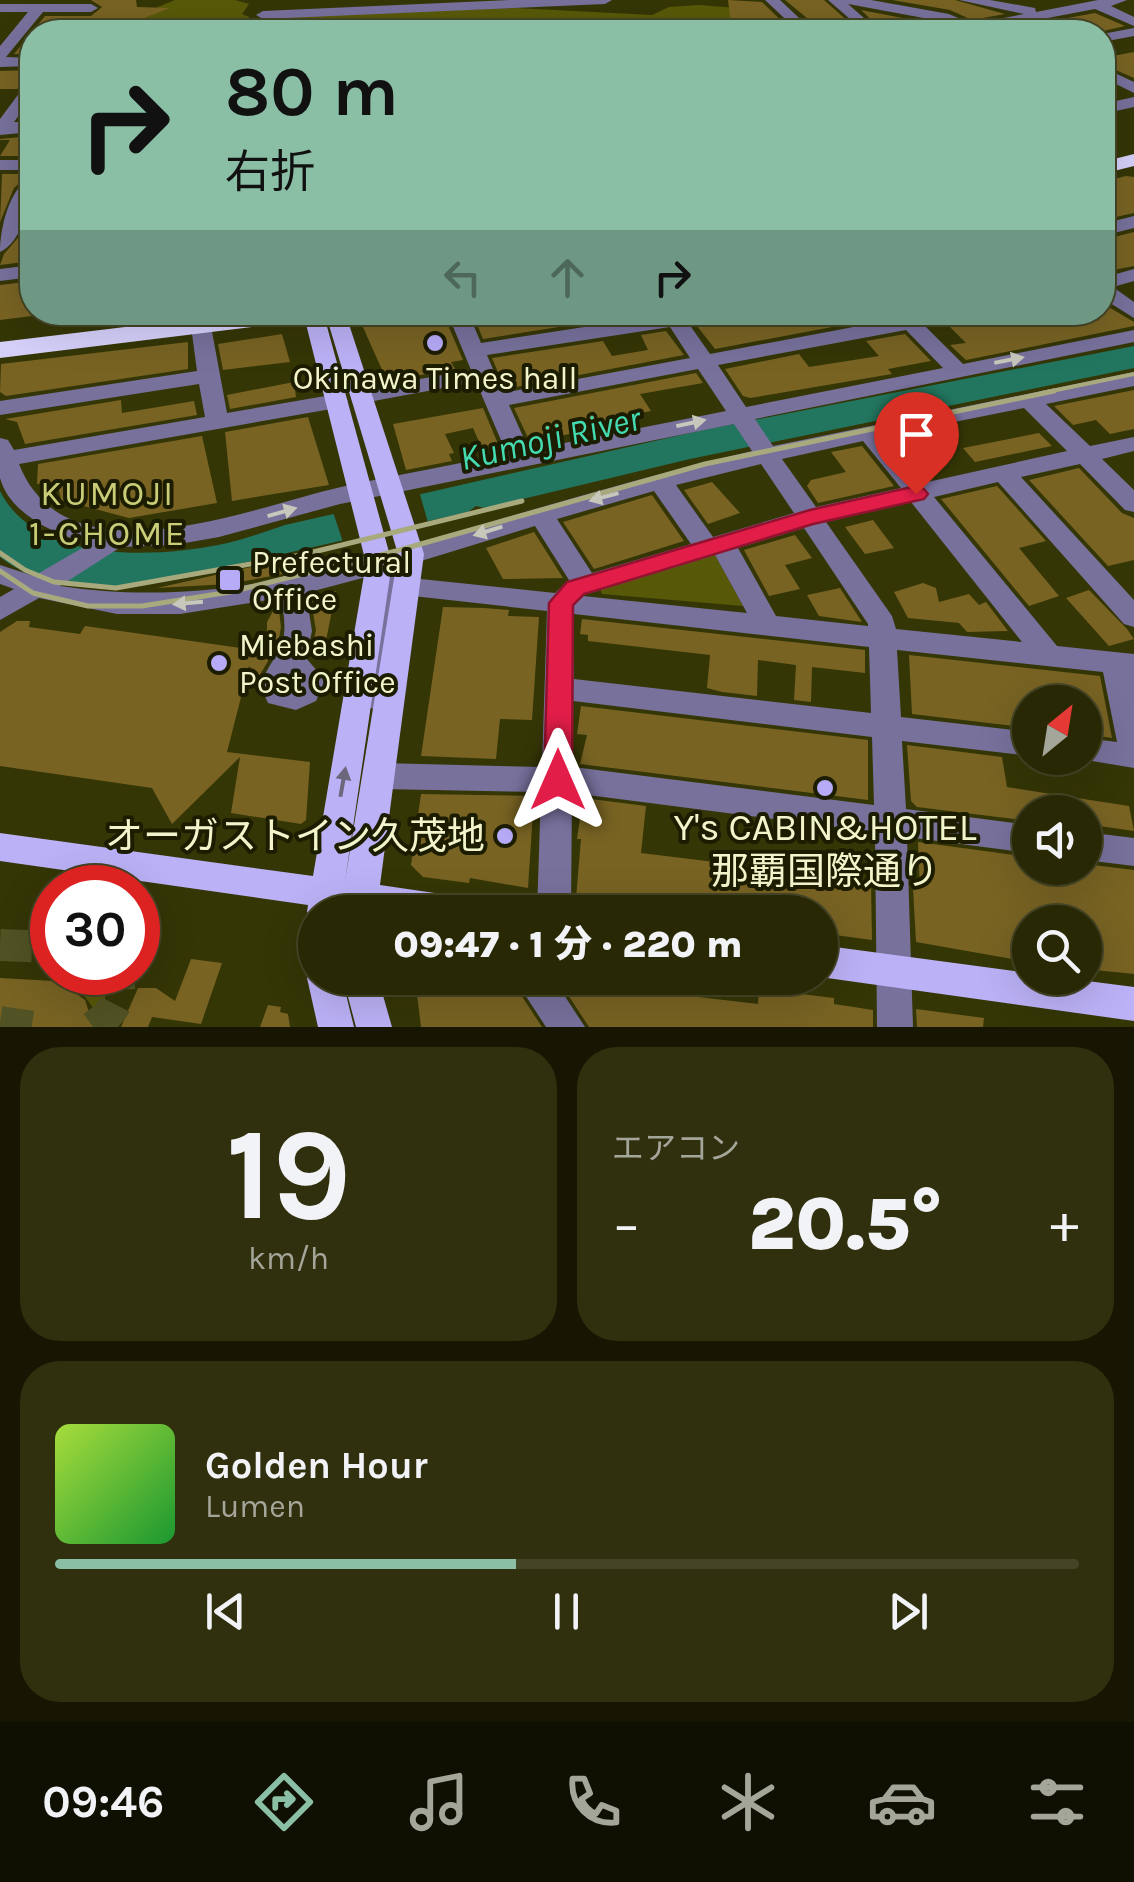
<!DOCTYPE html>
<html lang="ja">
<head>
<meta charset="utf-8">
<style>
	body { margin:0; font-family:Karla,"Noto Sans JP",sans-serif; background:#30300e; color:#f1f3f6; height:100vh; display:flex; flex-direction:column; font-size:38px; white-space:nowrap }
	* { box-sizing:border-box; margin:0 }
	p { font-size:32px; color:#a5a69a }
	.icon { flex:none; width:55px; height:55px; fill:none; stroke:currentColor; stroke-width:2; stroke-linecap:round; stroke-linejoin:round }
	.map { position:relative; height:1027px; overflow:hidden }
	.sheet { display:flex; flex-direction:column; gap:20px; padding:20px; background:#161602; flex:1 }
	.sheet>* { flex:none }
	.top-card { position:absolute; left:20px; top:20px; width:1095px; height:305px; border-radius:40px; box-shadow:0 10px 40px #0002,0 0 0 2px #444426; background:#8abfa5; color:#111; overflow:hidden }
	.needle { width:65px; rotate:30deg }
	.fabs { position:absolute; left:1012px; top:685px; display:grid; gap:20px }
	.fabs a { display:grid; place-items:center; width:90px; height:90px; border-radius:50%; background:#282804; box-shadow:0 10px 40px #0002,0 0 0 2px #444426; font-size:50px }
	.speed { position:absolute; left:30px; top:865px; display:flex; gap:20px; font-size:50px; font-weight:700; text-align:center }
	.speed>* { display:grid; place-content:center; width:130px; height:130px; border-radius:50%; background:#282804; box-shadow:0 10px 40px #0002,0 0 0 2px #444426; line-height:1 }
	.speed .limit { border:15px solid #d22; background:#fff; color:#111 }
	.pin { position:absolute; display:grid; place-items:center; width:85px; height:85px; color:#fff; margin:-102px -42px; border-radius:50% 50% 50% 0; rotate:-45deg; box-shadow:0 0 10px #0007 }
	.pin .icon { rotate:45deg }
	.me { position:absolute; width:110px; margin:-55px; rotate:0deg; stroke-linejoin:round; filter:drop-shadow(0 0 8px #0008) }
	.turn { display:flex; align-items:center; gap:35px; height:210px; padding:0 40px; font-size:45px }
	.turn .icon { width:130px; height:130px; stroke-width:2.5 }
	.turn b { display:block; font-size:70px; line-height:85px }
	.lanes { display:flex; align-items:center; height:95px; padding:0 40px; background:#0003; justify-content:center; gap:50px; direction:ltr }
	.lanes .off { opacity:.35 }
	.big { font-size:75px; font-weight:800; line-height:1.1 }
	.sheet .tile { flex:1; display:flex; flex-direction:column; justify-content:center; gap:15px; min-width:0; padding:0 35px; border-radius:40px; background:#30300e }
	.sheet .dial { align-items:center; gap:0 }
	.dial b { font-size:130px; line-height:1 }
	.song { display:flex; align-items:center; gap:30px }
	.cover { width:120px; height:120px; border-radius:15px; background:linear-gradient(135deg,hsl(80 70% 55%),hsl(130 70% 35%)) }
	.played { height:10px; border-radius:5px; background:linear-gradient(90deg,#8abfa5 45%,#444426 45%) }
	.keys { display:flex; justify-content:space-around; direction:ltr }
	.heat { display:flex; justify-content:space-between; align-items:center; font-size:55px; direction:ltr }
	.sheet .tiles { flex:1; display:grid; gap:20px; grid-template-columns:1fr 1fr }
	.tile:last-child { grid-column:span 2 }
	.trip { position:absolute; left:298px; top:895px; width:540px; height:100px; border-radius:50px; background:#282804; box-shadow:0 10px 40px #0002,0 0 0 2px #444426; font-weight:800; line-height:100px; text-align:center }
	.tabs { display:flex; height:160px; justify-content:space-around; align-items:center; background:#101002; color:#a5a69a }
	.tabs .icon { width:70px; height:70px }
	.tabs .active { color:#8abfa5 }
	.tabs b { font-size:45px; color:#f1f3f6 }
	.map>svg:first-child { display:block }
	.green { fill:#585908 }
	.water { fill:#22755e }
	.pier { fill:#353606 }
	.building { fill:#786323 }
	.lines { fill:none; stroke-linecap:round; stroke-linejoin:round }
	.minor-tunnel { stroke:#515324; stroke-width:32; stroke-dasharray:32 16; stroke-linecap:butt }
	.minor { fill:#77719c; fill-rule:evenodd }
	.major { fill:#bbb1f6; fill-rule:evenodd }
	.highway { fill:#d5d0fa; fill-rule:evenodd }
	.rail-far1 { stroke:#a8aa7e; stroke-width:4 }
	.rail { stroke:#a8aa7e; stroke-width:5 }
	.oneway { fill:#c7c7bb }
	.oneway2 { fill:#6c677b }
	.route { fill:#e11d48; stroke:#92132f; stroke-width:2.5 }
	.poi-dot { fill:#b7abf8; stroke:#1c1d00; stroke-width:4 }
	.labels { text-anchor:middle; stroke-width:8; stroke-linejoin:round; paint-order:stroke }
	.poi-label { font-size:32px; fill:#f2f5cb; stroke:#1c1d00; text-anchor:start }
	.water-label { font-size:35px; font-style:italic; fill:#44dbb2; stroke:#1c1d00 }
	.neighbourhood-label { font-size:35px; letter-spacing:2.5px; fill:#c9cd78; stroke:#1c1d00 }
	.near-poi-label { font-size:38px; fill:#f2f5cb; stroke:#1c1d00 }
</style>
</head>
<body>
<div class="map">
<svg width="1134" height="1027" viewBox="0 0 1134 1027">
	<rect width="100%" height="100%" fill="#353606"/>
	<!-- green -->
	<path class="green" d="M175 0H235L249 4 242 14 249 17 250 32H191L129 26 131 18Z
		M699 5 736 8 749 29 729 32H280L278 16 515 8 652 15 669 7Z
		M715 555 743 606 602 594 600 588Z
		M72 972 100 973 105 986V999L95 1010 82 993 64 981Z"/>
	<!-- water -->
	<path class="water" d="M1134 346V368L690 459 485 508 476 506 468 512 155 583C105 589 41 590 0 557V491C36 563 152 558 218 545 241 541 263 532 285 525L703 430Z"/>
	<!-- pier -->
	<path class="pier" d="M419 491 429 526 344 545 332 509Z"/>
	<!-- building -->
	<path class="building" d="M0 0H136L137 7 170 8 131 23 76 21 69 24 68 32H32V47L28 54H14L45 16H91L102 7 91 0Z
		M728 0 762 2 793 32H732Z
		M785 0H824L860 32H824Z
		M892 0H955L1005 14 972 20 950 10Z
		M861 10 944 26 948 27 944 32H884Z
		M1095 13 1125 26 1099 32H991Z
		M1134 52V78L1102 64V58Z
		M32 70V79L17 89H0V71Z
		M32 136V156H0L10 140H0V139Z
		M2 174H29L14 188 0 222Z
		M1126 176 1134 177V213L1102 220V182Z
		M32 205V261L0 265 4 254 23 232Z
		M1134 232V266L1102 272V240Z
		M25 282 23 297 32 296V316L0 320V285Z
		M1102 303 1134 322V326L966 360 950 345 966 343 948 325 973 320 978 312H1102Z
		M472 312H654L483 339Z
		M739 312H837L848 324 715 349 697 326 726 322Z
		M444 316 463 360 451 362 455 369 387 381 362 325Z
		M666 331 684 355 505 389 492 358 603 341 612 356 648 350 641 335Z
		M282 334 290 362 223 370 218 344Z
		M905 334 931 361 888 369 892 374 750 398 743 396 725 369 799 354 809 367 879 356 866 341Z
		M188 342V369L6 396 0 392 1 364Z
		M696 373 703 383 640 394 651 411 621 417 624 423 530 442 514 408Z
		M294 382 296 397 230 409 227 395Z
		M1134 390V429L1110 434 1096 420 1073 425 1054 406Z
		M121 400 122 413 194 401 197 415 25 444 17 422 5 419Z
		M483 408 501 451 485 455 473 428 445 434 454 453 449 454 452 461 406 470 393 424Z
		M308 417 329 485 232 501 225 432Z
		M1039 433 1052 446 975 462 963 448Z
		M202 436 217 503 129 518 61 500 57 481 37 484 38 464Z
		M862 446 894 486 818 503 807 486 811 480 846 472 831 452Z
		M1079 468 1122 513 1134 518V560L1108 566 1029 480Z
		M712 482 740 513 708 524 684 490Z
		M997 486 1046 541 1019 548 1059 596 1029 606 941 499Z
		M652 495 684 541 594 569 563 522Z
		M873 520 894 548 865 554 845 527Z
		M534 532 563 578 503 579 486 548Z
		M795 535 812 558 785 565 800 589 769 596 744 550Z
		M296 557H305L309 569 229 584 157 588Z
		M923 583 936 588 939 602 969 594 979 605 986 602 1008 631 967 632 959 623 908 618 894 592Z
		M840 588 862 622 819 616 807 595Z
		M1089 590 1127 629 1134 639 1109 646 1066 598Z
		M336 591 323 655 311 654 316 630 310 596Z
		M278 602 281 627 278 644 258 678 249 666 227 752 310 762 306 820 301 824 231 813 240 757 172 824 152 788 0 766V632L17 621H30L29 627 80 634 85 626 255 650 267 637V622Z
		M443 607 484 608 509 610 508 616 539 617 532 720 500 719 496 759 421 756Z
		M582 619 865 650V673L812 667 811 702 794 700 796 665 758 660 757 696 722 692 707 688 710 655 588 641V635L580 634Z
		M909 655 1100 676 1112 738 1085 734V702H1030V728L912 714Z
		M581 706 868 740V800L580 764 587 735 577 734Z
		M907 745 1002 757 1007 787 1129 806 1134 831 1085 824V812H1030V821L917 807 911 801Z
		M421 794 534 796 528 888 470 878 469 883 423 877 411 865Z
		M583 798 646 806 641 853 871 881 872 940 820 933V912H669L576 898 581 839H577Z
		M918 842 1030 857V868H1085V864L1134 870V974L1085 969V922H1030V962L916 942 913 888 920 889Z
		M191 959 222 963 201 1024 152 1017 148 1027H121L138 988H156L175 1001Z
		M0 978 53 981 70 989 85 1000 94 1027H0Z
		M415 978H510L542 1027H421Z
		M557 978 691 979 690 996 758 1004 759 989 834 998V1004L873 1010V1027H589Z
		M268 1005 281 1007 280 1012 288 1014 290 1027H260Z
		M916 1009 984 1018 983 1027H917Z"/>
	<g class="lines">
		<!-- minor-tunnel -->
		<path class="minor-tunnel" d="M83 888 96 860
			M0 945 52 947
			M0 1022 33 1027
			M93 1027C114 1012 125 998 116 972"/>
		<!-- minor -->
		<path class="minor" d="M510 0H612L605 4 263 19 256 15 263 11Z
			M765 0H780L814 32H799Z
			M828 0H871L949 14 972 24 1024 14 959 0H990L1035 8 1036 12 1098 0H1127L1111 6 1134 17V26L1095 9 974 32H947L956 27 945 22 848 4 880 32H865Z
			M0 4H91L98 8 91 12H43L6 57 32 58V66L0 67V46L28 12H0Z
			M77 25 162 28 169 32H72V26Z
			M1134 28V36L1102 42V34Z
			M1102 67 1134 82V93L1102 77Z
			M32 82V97L14 122H32V132L0 135V119L26 84Z
			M1134 97V107L1102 114V104Z
			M1102 146 1112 149V157H1102Z
			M0 160H32V170H0Z
			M32 177C33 198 22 243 0 252 0 229 9 187 32 177Z
			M1134 216V228L1102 236V224Z
			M32 265V277L0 281V269Z
			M1134 269V281L1113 287 1134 302V318L1102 298V278Z
			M131 312H151L147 320H133Z
			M447 312H468L481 343 662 315 660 312H735L725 318 689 324 710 354 896 319V312H975L972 316 925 326 963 364 1134 330V342L755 419 773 446 1134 372V386L1046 404 1090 446 1134 437V451L1102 459 1134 490V512L1125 510 1080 464 1021 477 1134 600V627L1124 624 998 482 934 497 1057 646 1134 654V768L1074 758H1085V738L1117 742 1103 672 897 650 901 717 1030 732V756L902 741 906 809 1030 825V853L907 837 913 1027H877L875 832 572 793 571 912H537L541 792 381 789 370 785 366 776 370 767 381 763 542 767 547 611 404 595 389 698 384 706 374 709 364 706 359 698 379 588 389 571 306 593 312 631 306 658 325 680 316 701 296 710 268 703 260 685C278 645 291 649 281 598L180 614H117L39 598 0 620V597L14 589 0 584V565L34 576 89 544C57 535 10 515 0 478 0 466 0 450 0 438L8 440 14 450 205 417 199 384 0 415V401L197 371 191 326 201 320 211 326 227 413 337 394 345 396 348 401 337 408 19 464C67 586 252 507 341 487 396 475 452 465 507 454L476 382 363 403 352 396 363 389 471 370ZM670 327 690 358 503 393 487 355ZM906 330 943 368 746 407 718 365ZM698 369 726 411 529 450 509 405ZM1024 408 1067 451 923 483 884 436ZM734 424 752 451C668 471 585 494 501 519 351 564 219 610 60 586L121 547 174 545 219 537 340 504ZM863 441 901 488 816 507 782 459ZM761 464 794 513 713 537 676 485ZM654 491 691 544 592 573 557 519ZM911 502 1022 642 896 629 892 616 826 522ZM535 526 569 580 555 593 411 578 421 561ZM804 528 868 624V626L776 616 738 548ZM715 555 747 613 583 596 584 595ZM574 614 869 647 871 713 574 679ZM573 701 872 737 874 805 573 767Z
			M1085 832 1134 838V866L1085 860Z
			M514 978H553L585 1027H546Z"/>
		<!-- major -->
		<path class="major" d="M303 312H323L392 563 345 881 398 554 325 312H345L424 554 380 885 462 897 474 901 479 912H315V924L307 912 308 905 0 861V833L313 876 366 563Z
			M820 945 1030 973V978H1064L1134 987V1021L820 977Z
			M315 965V978H342L354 1027H318L307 978Z
			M343 978H378L392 1027H356Z"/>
		<!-- highway -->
		<path class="highway" d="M1134 154V166L1102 174V162Z
			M250 312H328L316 319 0 358V342Z"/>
		<!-- rail-far1 -->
		<path class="rail-far1" d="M1042 393 1134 374"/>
		<!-- rail -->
		<path class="rail" d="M0 553 25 570 54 582 116 588 301 555 522 501
			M0 571 33 593 88 606H142L230 592 396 551 705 464 1054 391"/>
	</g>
	<!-- one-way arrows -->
	<defs><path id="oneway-solid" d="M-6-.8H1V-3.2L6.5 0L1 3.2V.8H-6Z" transform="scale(2.5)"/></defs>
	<g class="oneway">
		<use href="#oneway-solid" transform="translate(1009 360) rotate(-11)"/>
		<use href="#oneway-solid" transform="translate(691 423) rotate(-12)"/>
		<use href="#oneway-solid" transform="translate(604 497) rotate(165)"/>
		<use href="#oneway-solid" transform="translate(282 512) rotate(-16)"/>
		<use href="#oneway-solid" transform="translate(488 531) rotate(163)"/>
		<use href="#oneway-solid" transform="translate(188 603) rotate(175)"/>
	</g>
	<use class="oneway2" href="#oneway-solid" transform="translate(343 782) rotate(-80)"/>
	<!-- route -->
	<path class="route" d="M916 486 924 489 928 494 924 499 813 524 584 594 573 605 572 780 568 788 558 791 548 788 544 780 549 603 567 582 810 510Z"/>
	<!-- markers -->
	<g class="poi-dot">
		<circle cx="435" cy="343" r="10"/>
		<rect x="218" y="568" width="24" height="24" rx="5"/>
		<circle cx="219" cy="663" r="10"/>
		<circle cx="825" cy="788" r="10"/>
		<circle cx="505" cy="836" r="10"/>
	</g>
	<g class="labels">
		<!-- poi labels -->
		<g class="poi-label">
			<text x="435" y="389" text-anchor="middle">Okinawa Times hall</text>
			<text x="252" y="573">Prefectural<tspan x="252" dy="37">Office</tspan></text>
			<text x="239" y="656">Miebashi<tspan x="239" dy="37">Post Office</tspan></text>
		</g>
		<!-- water labels -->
		<g class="water-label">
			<text transform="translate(550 438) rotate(-13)" y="12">Kumoji River</text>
		</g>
		<!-- neighbourhood labels -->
		<g class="neighbourhood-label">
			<text x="108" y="505">KUMOJI<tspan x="108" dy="40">1-CHOME</tspan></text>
		</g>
		<!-- near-poi labels -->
		<g class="near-poi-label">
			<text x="825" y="840">Y's CABIN&amp;HOTEL<tspan x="825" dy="44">那覇国際通り</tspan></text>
			<text x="485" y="849" text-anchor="end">オーガストイン久茂地</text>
		</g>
	</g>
</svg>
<div class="fabs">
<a><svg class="needle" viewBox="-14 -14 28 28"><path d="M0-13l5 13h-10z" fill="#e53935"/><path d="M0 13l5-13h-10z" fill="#a5a69a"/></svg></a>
<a><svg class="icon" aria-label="sound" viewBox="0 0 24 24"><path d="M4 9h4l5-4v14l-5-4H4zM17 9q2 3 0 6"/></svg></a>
<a><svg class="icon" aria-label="search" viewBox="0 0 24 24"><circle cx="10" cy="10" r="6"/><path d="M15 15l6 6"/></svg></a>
</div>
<div class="speed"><div class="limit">30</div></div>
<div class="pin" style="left:916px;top:494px;background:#d93025"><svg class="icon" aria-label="arrive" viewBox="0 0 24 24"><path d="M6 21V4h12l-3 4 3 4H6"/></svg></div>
<svg class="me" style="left:558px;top:780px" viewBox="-20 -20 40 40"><path d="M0-17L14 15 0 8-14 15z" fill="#e11d48" stroke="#fff" stroke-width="4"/></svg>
<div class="trip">09:47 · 1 分 · 220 m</div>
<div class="top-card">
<div class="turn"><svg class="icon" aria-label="right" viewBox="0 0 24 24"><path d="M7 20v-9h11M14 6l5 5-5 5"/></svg><div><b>80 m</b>右折</div></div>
<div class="lanes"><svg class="icon off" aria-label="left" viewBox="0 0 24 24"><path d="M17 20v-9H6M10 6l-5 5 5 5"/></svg><svg class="icon off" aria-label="ahead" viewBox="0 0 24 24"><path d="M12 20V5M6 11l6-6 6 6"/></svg><svg class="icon" aria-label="right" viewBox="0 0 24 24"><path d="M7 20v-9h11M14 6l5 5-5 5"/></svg></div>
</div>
</div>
<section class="sheet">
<div class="tiles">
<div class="tile dial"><b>19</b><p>km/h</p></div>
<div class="tile"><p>エアコン</p>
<div class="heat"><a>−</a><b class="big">20.5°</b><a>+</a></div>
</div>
<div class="tile">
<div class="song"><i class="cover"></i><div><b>Golden Hour</b><p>Lumen</p></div></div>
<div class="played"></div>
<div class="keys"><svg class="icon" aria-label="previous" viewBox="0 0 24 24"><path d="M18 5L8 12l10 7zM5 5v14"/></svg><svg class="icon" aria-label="pause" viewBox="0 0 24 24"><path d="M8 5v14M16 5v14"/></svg><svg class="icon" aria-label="next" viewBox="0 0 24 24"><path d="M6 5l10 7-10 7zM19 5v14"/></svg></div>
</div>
</div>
</section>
<nav class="tabs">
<b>09:46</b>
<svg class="icon active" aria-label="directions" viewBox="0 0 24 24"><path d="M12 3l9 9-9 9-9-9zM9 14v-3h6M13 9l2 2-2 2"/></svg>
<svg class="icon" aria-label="music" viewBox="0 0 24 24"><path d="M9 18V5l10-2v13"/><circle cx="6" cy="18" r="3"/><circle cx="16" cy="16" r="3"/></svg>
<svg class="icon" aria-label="phone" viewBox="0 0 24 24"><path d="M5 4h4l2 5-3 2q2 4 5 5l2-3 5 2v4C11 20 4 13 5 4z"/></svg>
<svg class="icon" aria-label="climate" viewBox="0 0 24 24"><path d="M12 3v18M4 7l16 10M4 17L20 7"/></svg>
<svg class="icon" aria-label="car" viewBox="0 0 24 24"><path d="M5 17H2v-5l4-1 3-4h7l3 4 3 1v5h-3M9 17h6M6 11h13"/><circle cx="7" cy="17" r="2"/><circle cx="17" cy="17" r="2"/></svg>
<svg class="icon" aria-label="filters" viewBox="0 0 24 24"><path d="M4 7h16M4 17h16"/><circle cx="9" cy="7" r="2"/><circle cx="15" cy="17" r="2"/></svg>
</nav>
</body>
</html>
